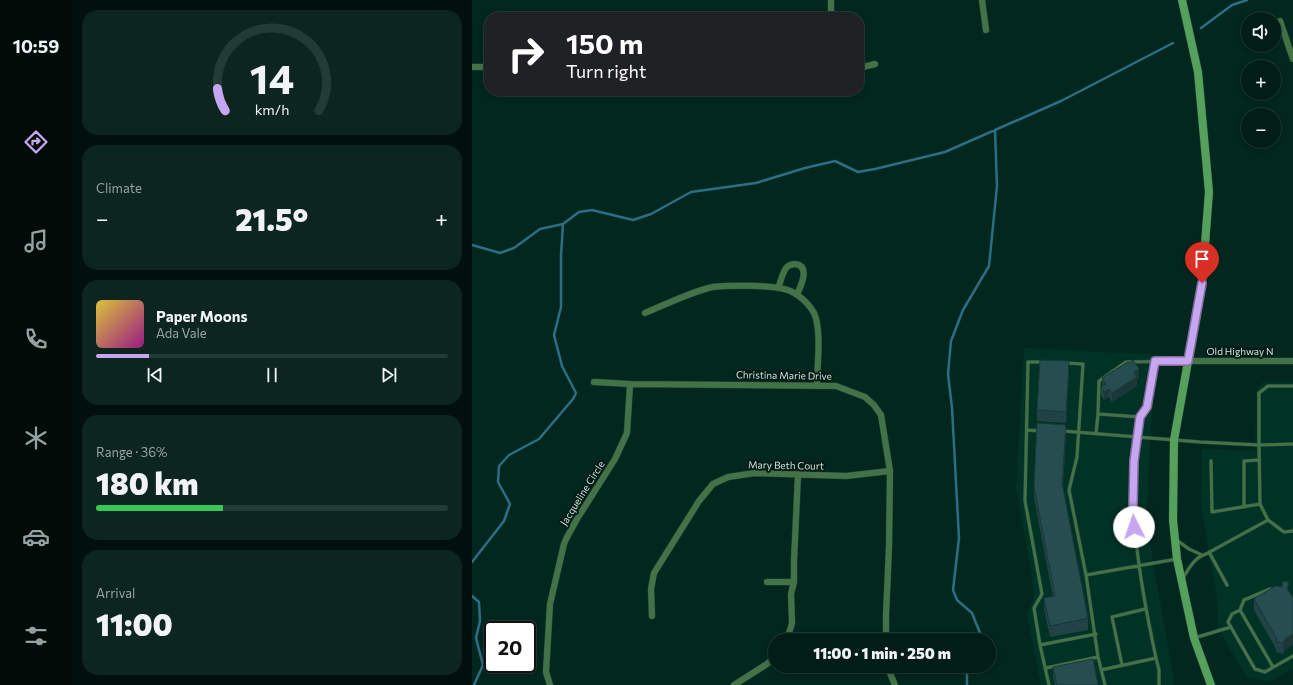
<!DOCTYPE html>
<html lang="en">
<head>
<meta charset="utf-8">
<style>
	body { margin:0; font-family:Commissioner,sans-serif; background:#0c261f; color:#f1f3f6; height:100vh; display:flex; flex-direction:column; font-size:15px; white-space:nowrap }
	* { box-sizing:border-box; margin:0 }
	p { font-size:13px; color:#96a2a1 }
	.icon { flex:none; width:22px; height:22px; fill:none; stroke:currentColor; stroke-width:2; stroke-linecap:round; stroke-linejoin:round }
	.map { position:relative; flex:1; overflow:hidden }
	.details { display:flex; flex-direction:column; gap:10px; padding:10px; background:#01100c; width:400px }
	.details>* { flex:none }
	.top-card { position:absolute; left:12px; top:12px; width:380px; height:84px; border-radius:16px; box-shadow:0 2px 6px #0003,0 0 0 1px #233b35; background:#202124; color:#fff; overflow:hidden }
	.controls { position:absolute; left:769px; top:12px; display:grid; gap:8px }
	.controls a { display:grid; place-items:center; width:40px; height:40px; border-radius:50%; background:#021d16; box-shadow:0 2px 6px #0003,0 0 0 1px #233b35; font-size:20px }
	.speed { position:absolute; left:12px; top:621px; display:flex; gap:8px; font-size:20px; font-weight:700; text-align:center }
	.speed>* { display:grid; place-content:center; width:52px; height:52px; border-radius:50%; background:#021d16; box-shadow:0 2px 6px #0003,0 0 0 1px #233b35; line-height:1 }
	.speed .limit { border:2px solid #111; border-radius:6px; background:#fff; color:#111 }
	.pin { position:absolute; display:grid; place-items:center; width:34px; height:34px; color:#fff; margin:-41px -17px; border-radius:50% 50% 50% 0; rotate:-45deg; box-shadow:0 0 4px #0007 }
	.pin .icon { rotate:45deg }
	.me { position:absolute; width:44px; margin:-22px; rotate:356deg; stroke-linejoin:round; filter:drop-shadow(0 0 3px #0008) }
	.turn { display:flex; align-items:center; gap:14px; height:84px; padding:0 16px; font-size:18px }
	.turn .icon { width:52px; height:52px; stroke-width:2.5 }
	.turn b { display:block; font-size:28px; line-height:34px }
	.big { font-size:30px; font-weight:800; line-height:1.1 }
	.details .widget { flex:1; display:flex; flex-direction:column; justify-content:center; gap:6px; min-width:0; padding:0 14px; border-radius:16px; background:#0c261f }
	.details .dial { align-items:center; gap:0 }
	.dial svg { height:104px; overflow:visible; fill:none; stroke:#233b35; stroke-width:7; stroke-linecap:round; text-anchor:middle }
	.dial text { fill:#f1f3f6; stroke:none }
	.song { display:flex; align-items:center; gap:12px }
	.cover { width:48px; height:48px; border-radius:6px; background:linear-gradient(135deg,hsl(50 70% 55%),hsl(310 70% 35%)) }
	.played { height:4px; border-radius:2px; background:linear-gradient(90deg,#c6a6f0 15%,#233b35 15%) }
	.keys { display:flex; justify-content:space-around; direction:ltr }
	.heat { display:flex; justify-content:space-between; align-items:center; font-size:22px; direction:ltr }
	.charge { height:6px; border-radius:3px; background:linear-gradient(90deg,#34c759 36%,#233b35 0) }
	.trip { position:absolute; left:296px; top:633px; width:228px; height:40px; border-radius:20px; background:#021d16; box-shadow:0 2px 6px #0003,0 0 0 1px #233b35; font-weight:800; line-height:40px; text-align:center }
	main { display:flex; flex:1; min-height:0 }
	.tabs { display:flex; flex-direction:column; width:72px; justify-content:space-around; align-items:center; background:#010c09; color:#96a2a1 }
	.tabs .icon { width:28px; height:28px }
	.tabs .selected { color:#c6a6f0 }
	.tabs b { font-size:18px; color:#f1f3f6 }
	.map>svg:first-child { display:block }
	.built { fill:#003226 }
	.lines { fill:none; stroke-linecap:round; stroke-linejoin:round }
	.stream { stroke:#2c6e85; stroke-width:2.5 }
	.service-casing { stroke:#23453c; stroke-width:4 }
	.minor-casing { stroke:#23453c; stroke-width:7 }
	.secondary-casing { stroke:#23453c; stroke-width:9 }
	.service { stroke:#447247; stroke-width:3 }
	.minor { stroke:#447247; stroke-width:6 }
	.secondary { stroke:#55a05b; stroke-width:8 }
	.wall { fill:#214345 }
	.shaded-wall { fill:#1b3738 }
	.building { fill:#264e50; stroke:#1b3738 }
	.route-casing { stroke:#816c9c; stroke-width:10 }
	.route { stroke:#c6a6f0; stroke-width:7 }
	.labels { text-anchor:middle; stroke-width:4; stroke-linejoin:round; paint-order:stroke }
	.street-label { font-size:10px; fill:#cee1da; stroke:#021c15 }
</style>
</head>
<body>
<main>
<nav class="tabs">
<b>10:59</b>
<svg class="icon selected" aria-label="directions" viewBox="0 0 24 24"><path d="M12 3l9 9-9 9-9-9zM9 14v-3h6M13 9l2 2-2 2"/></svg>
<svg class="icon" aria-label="music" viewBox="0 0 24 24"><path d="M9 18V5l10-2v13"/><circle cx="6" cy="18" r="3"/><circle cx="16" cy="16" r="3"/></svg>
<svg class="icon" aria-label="phone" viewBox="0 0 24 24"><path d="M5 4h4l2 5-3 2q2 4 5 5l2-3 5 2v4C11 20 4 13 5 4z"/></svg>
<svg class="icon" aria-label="climate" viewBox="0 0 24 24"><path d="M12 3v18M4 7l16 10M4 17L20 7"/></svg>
<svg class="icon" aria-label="car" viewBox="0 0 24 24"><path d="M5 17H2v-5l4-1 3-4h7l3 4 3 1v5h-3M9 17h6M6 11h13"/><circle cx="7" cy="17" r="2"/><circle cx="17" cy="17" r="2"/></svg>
<svg class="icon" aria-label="filters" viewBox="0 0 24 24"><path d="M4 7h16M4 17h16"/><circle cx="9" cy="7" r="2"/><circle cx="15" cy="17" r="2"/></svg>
</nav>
<section class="details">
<div class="widget dial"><svg viewBox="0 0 100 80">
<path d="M14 69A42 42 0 1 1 86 69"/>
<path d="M14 69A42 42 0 0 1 8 52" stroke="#c6a6f0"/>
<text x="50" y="56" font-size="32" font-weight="700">14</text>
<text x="50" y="72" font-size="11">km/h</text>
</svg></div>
<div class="widget"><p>Climate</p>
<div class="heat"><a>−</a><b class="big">21.5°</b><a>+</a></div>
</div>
<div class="widget">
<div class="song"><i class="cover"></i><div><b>Paper Moons</b><p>Ada Vale</p></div></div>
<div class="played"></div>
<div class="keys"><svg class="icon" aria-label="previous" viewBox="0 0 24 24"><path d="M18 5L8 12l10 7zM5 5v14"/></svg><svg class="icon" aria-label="pause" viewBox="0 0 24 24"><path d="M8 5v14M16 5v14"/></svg><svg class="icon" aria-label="next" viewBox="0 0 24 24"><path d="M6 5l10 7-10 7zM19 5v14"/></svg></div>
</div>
<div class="widget"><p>Range · 36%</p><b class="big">180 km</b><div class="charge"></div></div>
<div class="widget"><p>Arrival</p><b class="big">11:00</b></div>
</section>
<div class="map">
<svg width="821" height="685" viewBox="0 0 821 685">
	<rect width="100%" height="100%" fill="#02271e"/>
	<!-- built -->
	<path class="built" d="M552 348 689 355 680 411 675 502 680 557 702 679 701 685H569L555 615 562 599 560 576 544 488Z
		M791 382H821V668L798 682 775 677 746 629 745 598 729 506 730 449 783 451 784 391Z"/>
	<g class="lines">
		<!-- stream -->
		<path class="stream" d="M729 28 760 5 775 0
			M0 245 28 253 42 248 68 229 91 224 107 212 120 210 161 220 179 214 219 192 284 183 333 168 363 161 386 172 403 169 473 152 589 101 701 43
			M0 562 32 521 38 504 26 482 27 466 37 455 67 439 101 399 104 393 90 366 82 335 89 307V255L91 224
			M0 596 7 602 8 621 4 638 11 665 2 685
			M507 640 508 633 500 613 485 600 481 590 487 538 480 408 476 374 479 341 491 310 517 266 525 186 523 130
			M495 685V670L497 666"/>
		<defs>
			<path id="service" d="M683 361C681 374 679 394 675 406 673 411 669 414 668 419 653 500 667 579 684 658
				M570 362H556L553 501 570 594 562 608 568 645 577 685
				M594 363 611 364 605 457 597 490 614 575 626 657 633 685
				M821 386H796L787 393V445L788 504 796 520 812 532 821 531
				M626 414 627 381 654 362 716 361
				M555 430 568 431
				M591 431 728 442 787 445 821 444
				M624 434 626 414 668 417
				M739 461 740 512 788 504
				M772 507V461L787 460
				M706 541 717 549 730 555
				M737 552 755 585
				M614 575 705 559
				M711 578C717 568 723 557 734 554L796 520
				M768 610 772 600 798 589 802 590
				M722 638 759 627
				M568 645 624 634
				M650 665 640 617 673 609
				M801 667 768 610 760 614 756 622 783 669 793 672 821 656
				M574 668 626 657
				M629 670 684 658 687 670V685"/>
			<path id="minor" d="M510 0 514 30
				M358 17 359 12V0
				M808 21 821 59
				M0 67H17
				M387 68 403 64
				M306 288C309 282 310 272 315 267 317 265 321 264 324 264 339 267 328 287 325 295
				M173 313C195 304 218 292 241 287 255 285 298 285 312 289 323 291 336 302 342 313 350 331 345 365 345 385
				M716 361H821
				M122 382 158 384 364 386 393 397 402 405 409 415 418 471 417 547 414 615V640
				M295 582H322
				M180 616 179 589 182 573 227 501 241 484 256 477 283 473 374 476 418 471
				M315 640 320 623 319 594 322 582V561L326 475
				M415 666 423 685
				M78 685 74 672 78 604 92 544 94 539 105 519 143 459 155 433 158 384
				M262 685 295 664 303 656"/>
			<path id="secondary" d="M710 0 726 72 737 192 730 283 702 440 701 520 705 559 722 638 739 685"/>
		</defs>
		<!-- service casing -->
		<use href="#service" class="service-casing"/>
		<!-- minor casing -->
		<use href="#minor" class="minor-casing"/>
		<!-- secondary casing -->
		<use href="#secondary" class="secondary-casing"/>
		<!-- service -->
		<use href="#service" class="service"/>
		<!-- minor -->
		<use href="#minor" class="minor"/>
		<!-- secondary -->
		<use href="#secondary" class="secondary"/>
	</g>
	<!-- wall -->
	<path class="wall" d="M597 373 594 423 565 421V410Z
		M630 378H667L665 379V386L640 402 637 397 632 400 629 395V387L630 386Z
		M594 436 591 486 616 618V630L578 637 572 609V598L581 597 562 498V487Z
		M817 591 821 598V645L814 649 811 654 804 652V649L782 610V599Z
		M581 667 626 685H583L581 678Z"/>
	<!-- shaded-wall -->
	<path class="shaded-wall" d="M597 361V373L594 423V412Z
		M667 369V378L665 379V386L640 402V393L662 372Z
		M637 389V397L632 400V392Z
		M594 425V436L590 494V483Z
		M821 634V645L814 649 811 654V643L814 638Z"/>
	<!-- building -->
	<path class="building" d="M568 360 597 361 594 412 565 410Z
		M661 360 667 369 662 372 665 377 640 393 637 389 632 392 629 387 634 384 630 378 656 362 657 363Z
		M565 423 594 425 590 483 616 618 578 626 572 598 583 596 562 487Z
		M811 581 817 582 815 589 821 598V634L814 638 811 643 804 641 805 639 782 599 803 586 810 587Z
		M621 659 626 685H585L581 667Z"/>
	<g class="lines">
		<defs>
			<path id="route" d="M662 527 661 505 662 461 668 417 675 407 683 361H716L730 283"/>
		</defs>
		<!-- route casing -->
		<use href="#route" class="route-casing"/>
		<!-- route -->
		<use href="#route" class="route"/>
	</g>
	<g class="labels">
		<!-- street labels -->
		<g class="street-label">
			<text x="768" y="355">Old Highway N</text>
			<text transform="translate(312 375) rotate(1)" y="4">Christina Marie Drive</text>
			<text transform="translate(314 465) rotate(1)" y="4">Mary Beth Court</text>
			<text transform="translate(110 493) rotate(-58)" y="4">Jacqueline Circle</text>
		</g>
	</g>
</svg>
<div class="controls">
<a><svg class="icon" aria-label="sound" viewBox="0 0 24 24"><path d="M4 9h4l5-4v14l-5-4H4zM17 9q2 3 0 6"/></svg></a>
<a>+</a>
<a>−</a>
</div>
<div class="speed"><div class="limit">20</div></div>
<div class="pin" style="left:730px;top:283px;background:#d93025"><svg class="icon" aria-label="arrive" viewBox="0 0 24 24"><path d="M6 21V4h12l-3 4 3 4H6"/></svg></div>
<svg class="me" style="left:662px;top:527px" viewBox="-20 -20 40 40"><circle r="19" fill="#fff"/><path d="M0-13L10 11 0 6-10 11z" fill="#c6a6f0"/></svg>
<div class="trip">11:00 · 1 min · 250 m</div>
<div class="top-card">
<div class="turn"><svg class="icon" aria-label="right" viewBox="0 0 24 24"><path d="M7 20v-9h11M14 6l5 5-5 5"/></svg><div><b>150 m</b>Turn right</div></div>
</div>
</div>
</main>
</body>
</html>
